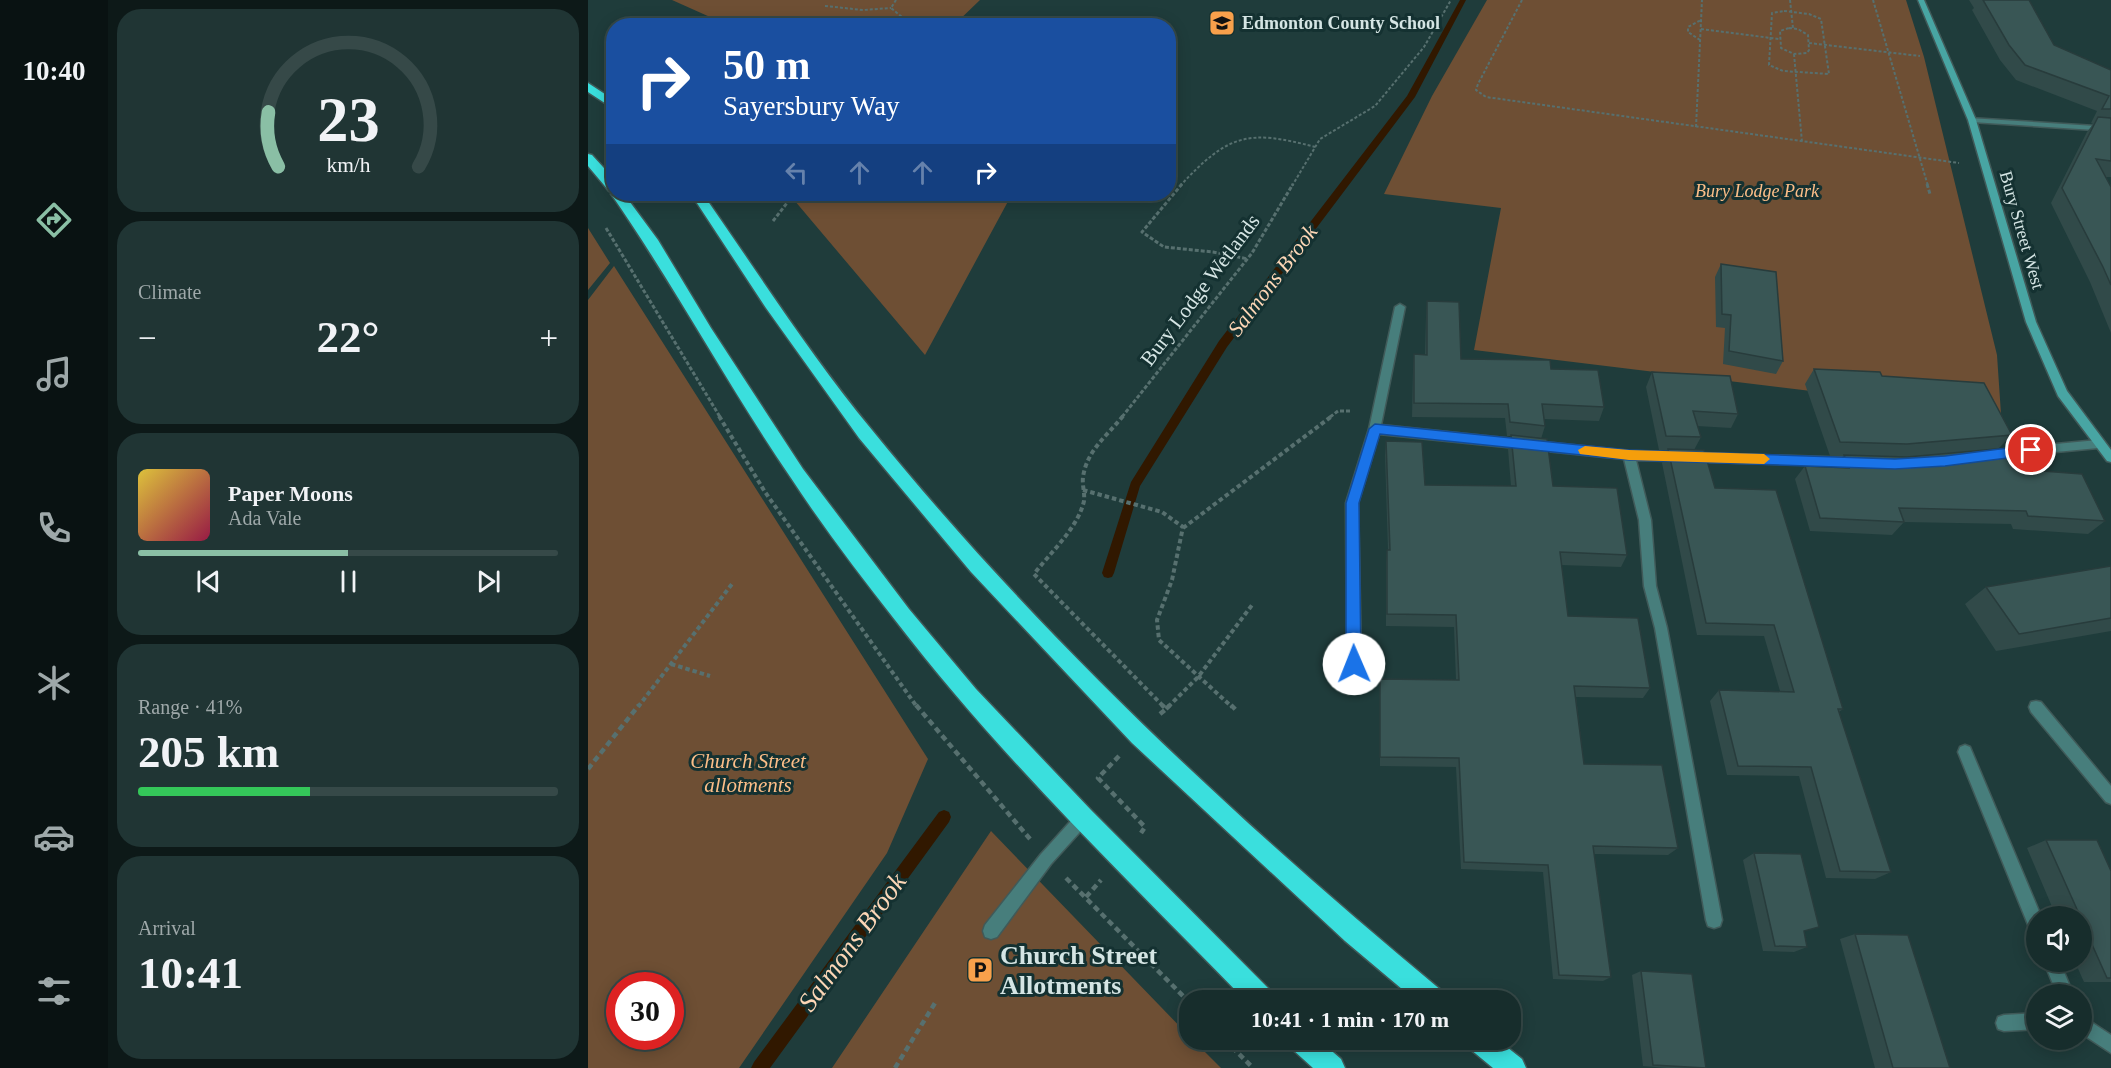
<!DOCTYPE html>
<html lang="en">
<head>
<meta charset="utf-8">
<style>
	body { margin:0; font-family:"Times New Roman",serif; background:#203534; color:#f1f3f6; height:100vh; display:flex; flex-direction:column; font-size:22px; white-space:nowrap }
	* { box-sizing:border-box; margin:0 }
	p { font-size:20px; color:#9ea8a9 }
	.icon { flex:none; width:33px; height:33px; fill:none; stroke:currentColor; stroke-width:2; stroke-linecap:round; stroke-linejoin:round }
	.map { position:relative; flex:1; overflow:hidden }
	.side { display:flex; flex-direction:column; gap:9px; padding:9px; background:#0d1918; width:480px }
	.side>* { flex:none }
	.top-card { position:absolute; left:18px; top:18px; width:570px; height:183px; border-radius:24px; box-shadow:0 3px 15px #0003,0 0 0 2px #364948; background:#1a4fa0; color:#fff; overflow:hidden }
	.fabs { position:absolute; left:1438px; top:906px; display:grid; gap:12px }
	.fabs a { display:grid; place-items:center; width:66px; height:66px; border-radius:50%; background:#172d2c; box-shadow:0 3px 15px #0003,0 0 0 2px #364948; font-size:30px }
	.speed { position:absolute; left:18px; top:972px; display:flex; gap:12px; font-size:30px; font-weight:700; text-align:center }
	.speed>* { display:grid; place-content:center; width:78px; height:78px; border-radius:50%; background:#172d2c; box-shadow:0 3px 15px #0003,0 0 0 2px #364948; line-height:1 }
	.speed .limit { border:9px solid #d22; background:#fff; color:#111 }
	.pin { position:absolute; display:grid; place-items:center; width:51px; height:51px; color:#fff; margin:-26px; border:3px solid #fff; border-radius:50%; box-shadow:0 2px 6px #0007 }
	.me { position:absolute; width:66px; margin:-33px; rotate:359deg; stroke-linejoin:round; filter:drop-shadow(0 0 4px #0008) }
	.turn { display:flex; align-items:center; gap:21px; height:126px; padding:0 18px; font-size:27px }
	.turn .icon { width:78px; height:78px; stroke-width:2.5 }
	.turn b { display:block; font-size:42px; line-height:51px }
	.lanes { display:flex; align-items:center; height:57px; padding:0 18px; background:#0003; justify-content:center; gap:30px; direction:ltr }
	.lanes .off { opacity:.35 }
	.big { font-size:45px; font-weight:800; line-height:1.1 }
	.side .widget { flex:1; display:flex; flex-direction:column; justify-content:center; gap:9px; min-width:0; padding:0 21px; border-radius:24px; background:#203534 }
	.side .dial { align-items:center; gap:0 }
	.dial svg { height:156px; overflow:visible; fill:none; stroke:#364948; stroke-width:7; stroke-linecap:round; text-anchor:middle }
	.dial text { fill:#f1f3f6; stroke:none }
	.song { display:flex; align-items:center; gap:18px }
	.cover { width:72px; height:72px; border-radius:9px; background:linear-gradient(135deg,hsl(50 70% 55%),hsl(340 70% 35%)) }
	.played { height:6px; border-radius:3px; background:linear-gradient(90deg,#8abfa5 50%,#364948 50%) }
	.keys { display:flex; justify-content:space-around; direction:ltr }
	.heat { display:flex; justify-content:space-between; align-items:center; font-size:33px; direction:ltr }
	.charge { height:9px; border-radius:4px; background:linear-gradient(90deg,#34c759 41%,#364948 0) }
	.trip { position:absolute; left:591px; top:990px; width:342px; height:60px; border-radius:24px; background:#172d2c; box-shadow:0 3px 15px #0003,0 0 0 2px #364948; font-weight:800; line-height:60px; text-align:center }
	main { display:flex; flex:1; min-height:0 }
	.tab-bar { display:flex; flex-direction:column; width:108px; justify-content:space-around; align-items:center; background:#091212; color:#9ea8a9 }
	.tab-bar .icon { width:42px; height:42px }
	.tab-bar .current { color:#8abfa5 }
	.tab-bar b { font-size:27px; color:#f1f3f6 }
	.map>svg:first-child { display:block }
	.green { fill:#6e4f34; fill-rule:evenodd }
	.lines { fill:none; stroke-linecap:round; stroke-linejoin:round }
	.stream { fill:#311800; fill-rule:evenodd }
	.lane-casing { stroke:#405a59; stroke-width:3 }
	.street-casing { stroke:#405a59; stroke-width:3 }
	.secondary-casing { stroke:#405a59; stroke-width:3 }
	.highway-casing { stroke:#405a59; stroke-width:3 }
	.path-far3 { stroke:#57706f; stroke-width:2; stroke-dasharray:3 2; stroke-linecap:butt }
	.path-far2 { stroke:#57706f; stroke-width:3; stroke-dasharray:4 2; stroke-linecap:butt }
	.path-far1 { stroke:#57706f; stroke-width:4; stroke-dasharray:4.5 3; stroke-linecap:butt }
	.path { stroke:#57706f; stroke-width:4.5; stroke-dasharray:6 4; stroke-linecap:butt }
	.lane { fill:#477e7c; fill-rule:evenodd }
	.street { fill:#477e7c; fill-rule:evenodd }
	.secondary { fill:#48a5a3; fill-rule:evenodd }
	.highway { fill:#3adfdd; fill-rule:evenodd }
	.wall { fill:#314a49 }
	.building { fill:#395655; stroke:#283c3c; stroke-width:1.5 }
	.route { fill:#1a73e8; stroke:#114b97; stroke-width:1.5 }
	.slow { fill:#f59e0b }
	.labels { text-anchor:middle; stroke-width:6; stroke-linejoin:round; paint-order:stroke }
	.far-poi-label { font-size:18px; font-weight:bold; fill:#d5e5e4; stroke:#143131; text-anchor:start }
	.far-park-label { font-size:18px; font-style:italic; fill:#fcbe88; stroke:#143131 }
	.far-street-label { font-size:18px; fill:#d5e5e4; stroke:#143131 }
	.street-label { font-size:21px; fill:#d5e5e4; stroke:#143131 }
	.park-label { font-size:21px; font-style:italic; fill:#fcbe88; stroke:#143131 }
	.water-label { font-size:22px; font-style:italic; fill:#fcd6b6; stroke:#143131 }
	.near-poi-label { font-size:26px; font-weight:bold; fill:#d5e5e4; stroke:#143131; text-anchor:start }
	.near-water-label { font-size:27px; font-style:italic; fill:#fcd6b6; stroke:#143131 }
</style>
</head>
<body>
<main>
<nav class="tab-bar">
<b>10:40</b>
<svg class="icon current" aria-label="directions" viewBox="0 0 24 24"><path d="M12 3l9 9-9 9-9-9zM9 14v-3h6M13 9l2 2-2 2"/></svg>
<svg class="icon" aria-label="music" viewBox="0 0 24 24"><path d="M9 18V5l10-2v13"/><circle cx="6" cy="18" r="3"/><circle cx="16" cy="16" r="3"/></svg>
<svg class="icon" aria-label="phone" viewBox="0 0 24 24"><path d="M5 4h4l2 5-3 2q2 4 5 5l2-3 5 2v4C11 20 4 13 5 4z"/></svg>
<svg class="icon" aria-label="climate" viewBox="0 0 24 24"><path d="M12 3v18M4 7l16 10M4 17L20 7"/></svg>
<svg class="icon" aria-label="car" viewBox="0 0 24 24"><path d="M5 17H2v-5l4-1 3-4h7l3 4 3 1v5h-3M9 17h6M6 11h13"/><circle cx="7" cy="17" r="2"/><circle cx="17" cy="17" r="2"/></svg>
<svg class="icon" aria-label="filters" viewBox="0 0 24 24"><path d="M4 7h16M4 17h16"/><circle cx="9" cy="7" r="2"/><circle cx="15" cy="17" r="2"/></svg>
</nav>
<section class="side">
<div class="widget dial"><svg viewBox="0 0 100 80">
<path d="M14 69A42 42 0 1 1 86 69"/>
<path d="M14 69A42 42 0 0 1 9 41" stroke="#8abfa5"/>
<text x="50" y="56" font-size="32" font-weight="700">23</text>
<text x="50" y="72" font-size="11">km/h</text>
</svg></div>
<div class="widget"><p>Climate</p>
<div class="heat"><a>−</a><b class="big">22°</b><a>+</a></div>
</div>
<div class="widget">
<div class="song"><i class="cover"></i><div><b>Paper Moons</b><p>Ada Vale</p></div></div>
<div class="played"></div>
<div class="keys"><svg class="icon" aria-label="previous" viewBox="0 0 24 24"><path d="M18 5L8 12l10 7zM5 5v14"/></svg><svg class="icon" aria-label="pause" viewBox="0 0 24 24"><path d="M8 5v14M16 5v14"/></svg><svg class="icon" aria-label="next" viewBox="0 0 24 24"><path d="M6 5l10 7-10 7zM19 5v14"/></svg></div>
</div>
<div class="widget"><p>Range · 41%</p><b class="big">205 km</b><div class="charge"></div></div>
<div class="widget"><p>Arrival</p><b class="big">10:41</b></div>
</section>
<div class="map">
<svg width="1523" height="1068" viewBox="0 0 1523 1068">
	<rect width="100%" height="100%" fill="#1f3c3b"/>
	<!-- green -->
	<path class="green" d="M84 0H392L366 25 112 26 122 17Z
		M899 0H1318L1336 57 1409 355 1413 414 886 350 913 208 796 194 844 96Z
		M201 194H424L337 355Z
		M0 228 22 263 0 290Z
		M26 266 340 759 299 853 151 1068H0V300ZM32 986H82V1036H32Z
		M403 831 601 1036 602 1040H605L633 1068H244Z"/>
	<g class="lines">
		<!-- stream -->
		<path class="stream" d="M872 0H878L827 97 639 347 552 486 526 573 524 577 520 578 516 577 514 573 543 482 631 341 819 96Z
			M356 810 361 812 363 817 361 822 182 1068H163L166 1062 351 812Z"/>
		<defs>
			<path id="lane" d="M1448 701 1453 702 1523 786V804L1518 802 1443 712 1441 707 1443 702Z
				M1377 745 1382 747 1453 916H1449V934L1443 932 1370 752 1372 747Z
				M495 811 500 813 502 818 500 823 463 864 409 937 403 939 397 937 395 931 397 925 453 854 490 813Z
				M1456 962H1472L1485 994H1469Z
				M1449 1013V1029L1416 1031 1410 1029 1408 1023 1410 1017 1416 1015Z
				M1494 1016 1523 1035V1053L1494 1034Z"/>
			<path id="street" d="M1381 118 1523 127V131L1384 122H1381Z
				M812 304 817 307 793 425 1041 451 1268 458 1274 462 1268 466 1048 460 1063 520 1068 586 1079 628 1134 920 1132 926 1126 928 1120 926 1118 920 1067 628 1056 586 1051 520 1036 459 791 434 770 503 773 664 771 668 766 670 761 668 759 664 758 503 781 429 807 307Z
				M1510 440 1516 444 1510 448 1416 457 1410 453 1416 449Z"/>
			<path id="secondary" d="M1330 0H1336L1388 120 1448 322 1479 391 1523 450V462L1519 461 1470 396 1438 322 1380 120Z"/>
			<path id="highway" d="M0 83 26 100V109L0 92Z
				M0 154 4 155 26 179V194H36L70 240 123 328 215 469 321 609 388 689 503 810 683 991 686 1000H657C537 877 412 757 307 620 271 574 235 527 203 478 140 386 87 286 23 194L25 192 21 191 0 166Z
				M103 194H115C170 273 223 356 284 430 452 637 649 821 854 991L857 1000H827L757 941 544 743 383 572 271 438 178 308Z
				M700 1040H731L753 1059 757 1068H725L704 1049Z
				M878 1040H910L934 1059 938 1068H905L882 1049Z"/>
		</defs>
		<!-- lane casing -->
		<use href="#lane" class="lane-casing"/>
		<!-- street casing -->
		<use href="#street" class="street-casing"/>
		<!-- secondary casing -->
		<use href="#secondary" class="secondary-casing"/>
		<!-- highway casing -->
		<use href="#highway" class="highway-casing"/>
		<!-- path-far3 -->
		<path class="path-far3" d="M308 0 303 8 314 17 328 20 329 26
			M934 0 890 84 888 90 898 97 1371 163
			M1202 0 1205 28
			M1285 0 1340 186
			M237 6 275 10 303 8
			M1196 11 1221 14 1233 19 1241 74 1195 71 1181 65 1184 13Z
			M1201 28 1210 29 1220 35 1221 50 1219 53 1206 54 1193 48 1192 31Z
			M1113 29 1191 39
			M1112 40 1100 32V27L1113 20
			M1221 43 1332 56
			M1206 54 1214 142
			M1108 127 1114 0
			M592 186C640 134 660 129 727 147
			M704 186 732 139 787 106 836 47 863 0"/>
		<!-- path-far2 -->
		<path class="path-far2" d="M594 184 554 232 576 247 625 252 660 259
			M1339 184 1342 194
			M185 221 206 194
			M18 228 132 417
			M534 417 664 253 705 184
			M742 417 750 411H764"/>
		<!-- path-far1 -->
		<path class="path-far1" d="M131 416 177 492 329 707
			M535 416C519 436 499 450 495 477 494 485 497 493 496 501 490 528 462 553 446 574L576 707
			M495 490 574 512 595 527 584 580 569 620 571 640 644 707
			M595 528 744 416
			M83 664 122 676
			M50 707 144 584
			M580 707 610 677 664 605"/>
		<!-- path -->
		<path class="path" d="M328 705 442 839
			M643 705 648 710
			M578 709 582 705
			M572 714 578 709 574 705
			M531 756 510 778 557 827 553 833
			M0 769 51 705
			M478 878 602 1003
			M498 897 513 880
			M637 1040 665 1068
			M307 1068 347 1003"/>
		<!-- lane -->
		<use href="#lane" class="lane"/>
		<!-- street -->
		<use href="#street" class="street"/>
		<!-- secondary -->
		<use href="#secondary" class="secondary"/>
		<!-- highway -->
		<use href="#highway" class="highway"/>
	</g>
	<!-- wall -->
	<path class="wall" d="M1381 0H1441L1466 45 1523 70V177H1518L1523 187V333L1502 282 1463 203 1499 132 1505 124 1503 123 1509 111 1428 80 1412 60 1384 10 1386 8Z
		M1133 264 1195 361 1188 374 1135 364 1137 328 1128 327 1127 277Z
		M839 301 873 359 963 369 1016 407 1011 421 956 419 957 426 953 439 965 486 1039 555 1033 567 973 565 980 616 1062 688 1055 698 988 697 996 764 1090 848 1080 855 1006 854 1023 977 1015 981 965 979 955 872 873 869 868 767 792 766V679L868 680 866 627 798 626V563L799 550H800L797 455 798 441 837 485 923 486 920 449 923 436H919L917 418 824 417 825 369 826 354 837 355 838 316Z
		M1226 369 1294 376 1424 435 1410 449 1517 521 1500 534 1425 529 1423 524 1316 522 1304 535 1222 531 1207 479 1217 466 1247 467 1255 456H1242L1217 384Z
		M1064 372 1150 414 1143 428 1109 426 1113 437 1106 450 1127 488 1255 709 1251 712 1303 872 1287 879 1238 878 1211 776 1139 775 1122 701 1131 690 1192 691 1176 636 1109 635 1074 463 1080 450H1071L1058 387Z
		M1523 566V631L1408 651 1377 604 1398 587Z
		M1458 840 1523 871V982H1496L1487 962H1494V916H1468L1439 848Z
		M1166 853 1216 933 1219 947 1206 952 1175 951 1155 860Z
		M1267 934 1362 1068H1287L1252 939Z
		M1053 971 1118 1068H1078L1055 1066 1044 975Z"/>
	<!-- building -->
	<path class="building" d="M1395 0H1441L1466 45 1523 70V109H1514L1521 96 1437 65 1421 45Z
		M1510 117 1523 118V161L1508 159 1523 187V285L1515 267 1474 188Z
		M1133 264 1188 272 1195 361 1141 351 1143 315 1134 314Z
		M839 301 871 302 873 359 962 360 963 369 1010 370 1016 407 954 404 957 426 922 422 920 404 826 403V354L839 355Z
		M1226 369 1292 372 1294 376 1396 383 1424 435 1319 444 1252 442Z
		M1064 372 1142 376 1150 414 1105 411 1113 437 1078 436Z
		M923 435 959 439 965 486 1029 488 1039 555 972 552 980 616 1050 618 1062 688 986 686 996 764 1074 765 1090 848 1005 846 1023 977 971 975 960 865 876 862 871 758 792 757V679L871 680 868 615 799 614V550H802L798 441 834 442 837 485 928 486Z
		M1430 447 1442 470 1494 474 1517 521 1440 516 1438 511 1311 508 1316 522 1232 518 1217 466 1261 468 1256 455 1319 457Z
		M1080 449 1116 450 1127 488 1188 490 1255 709H1250L1303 872 1252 871 1223 767 1150 766 1131 690 1206 692 1186 625 1118 623Z
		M1523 566V618L1431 634 1398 587Z
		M1458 840H1509L1523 871V978H1519L1494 922V916H1492Z
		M1166 853 1213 854 1231 927 1216 931 1219 947 1187 946Z
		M1267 934 1320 935 1362 1068H1305Z
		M1053 971 1104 974 1118 1068 1065 1065Z"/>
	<!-- route -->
	<path class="route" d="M787 424 1041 450 1307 459 1357 456 1443 445 1450 450 1443 455 1357 466 1307 469 1041 460 792 434 771 503 773 664 771 669 766 671 761 669 758 664V503L781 429Z"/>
	<!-- slow -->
	<path class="slow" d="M997 446 1041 450 1176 454 1182 459 1176 464 1041 460 992 454 990 450Z"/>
	<!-- icons -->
	<defs>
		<symbol id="school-square" viewBox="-11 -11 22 22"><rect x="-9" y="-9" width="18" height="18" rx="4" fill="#f8a04b" stroke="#143131"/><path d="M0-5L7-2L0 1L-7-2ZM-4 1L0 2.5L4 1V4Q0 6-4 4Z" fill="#111"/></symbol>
		<symbol id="parking-square" viewBox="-11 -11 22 22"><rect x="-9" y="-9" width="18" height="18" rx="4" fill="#f8a04b" stroke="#143131"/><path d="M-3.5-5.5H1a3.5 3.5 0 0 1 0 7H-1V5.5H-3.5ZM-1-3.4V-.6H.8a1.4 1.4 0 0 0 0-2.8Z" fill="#111"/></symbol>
	</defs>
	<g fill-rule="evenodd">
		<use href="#school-square" x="619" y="8" width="30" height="30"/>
		<use href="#parking-square" x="377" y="955" width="30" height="30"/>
	</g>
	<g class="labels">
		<!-- far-poi labels -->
		<g class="far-poi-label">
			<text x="654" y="29">Edmonton County School</text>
		</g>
		<!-- far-park labels -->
		<g class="far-park-label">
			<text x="1169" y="197">Bury Lodge Park</text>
		</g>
		<!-- far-street labels -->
		<g class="far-street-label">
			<text transform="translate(1434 230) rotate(74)" y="6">Bury Street West</text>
		</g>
		<!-- street labels -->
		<g class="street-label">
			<text transform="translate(612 290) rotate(-53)" y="7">Bury Lodge Wetlands</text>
		</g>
		<!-- park labels -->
		<g class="park-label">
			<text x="160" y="768">Church Street<tspan x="160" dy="24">allotments</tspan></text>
		</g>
		<!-- water labels -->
		<g class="water-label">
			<text transform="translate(684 280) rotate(-53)" y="8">Salmons Brook</text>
		</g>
		<!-- near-poi labels -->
		<g class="near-poi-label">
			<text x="412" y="964">Church Street<tspan x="412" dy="30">Allotments</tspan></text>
		</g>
		<!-- near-water labels -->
		<g class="near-water-label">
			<text transform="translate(264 942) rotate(-54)" y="9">Salmons Brook</text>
		</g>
	</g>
</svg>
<div class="fabs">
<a><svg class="icon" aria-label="sound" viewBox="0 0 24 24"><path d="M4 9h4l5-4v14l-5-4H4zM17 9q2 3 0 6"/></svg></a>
<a><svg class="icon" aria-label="layers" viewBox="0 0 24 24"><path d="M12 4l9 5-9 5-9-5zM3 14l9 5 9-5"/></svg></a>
</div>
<div class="speed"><div class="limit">30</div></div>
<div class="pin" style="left:1443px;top:450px;background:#d93025"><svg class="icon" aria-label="arrive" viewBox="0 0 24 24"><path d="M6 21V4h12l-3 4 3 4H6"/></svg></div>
<svg class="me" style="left:766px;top:664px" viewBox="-20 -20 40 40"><circle r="19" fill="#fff"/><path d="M0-13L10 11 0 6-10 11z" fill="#1a73e8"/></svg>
<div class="trip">10:41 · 1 min · 170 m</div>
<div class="top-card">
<div class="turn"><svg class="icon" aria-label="right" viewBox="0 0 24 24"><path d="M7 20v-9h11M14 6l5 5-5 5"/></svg><div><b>50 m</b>Sayersbury Way</div></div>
<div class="lanes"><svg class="icon off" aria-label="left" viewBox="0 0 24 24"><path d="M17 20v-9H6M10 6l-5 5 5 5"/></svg><svg class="icon off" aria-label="ahead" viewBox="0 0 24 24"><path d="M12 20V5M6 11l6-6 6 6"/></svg><svg class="icon off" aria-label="ahead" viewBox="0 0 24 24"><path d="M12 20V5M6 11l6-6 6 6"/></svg><svg class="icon" aria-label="right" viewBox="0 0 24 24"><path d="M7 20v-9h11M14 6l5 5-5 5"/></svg></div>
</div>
</div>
</main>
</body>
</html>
